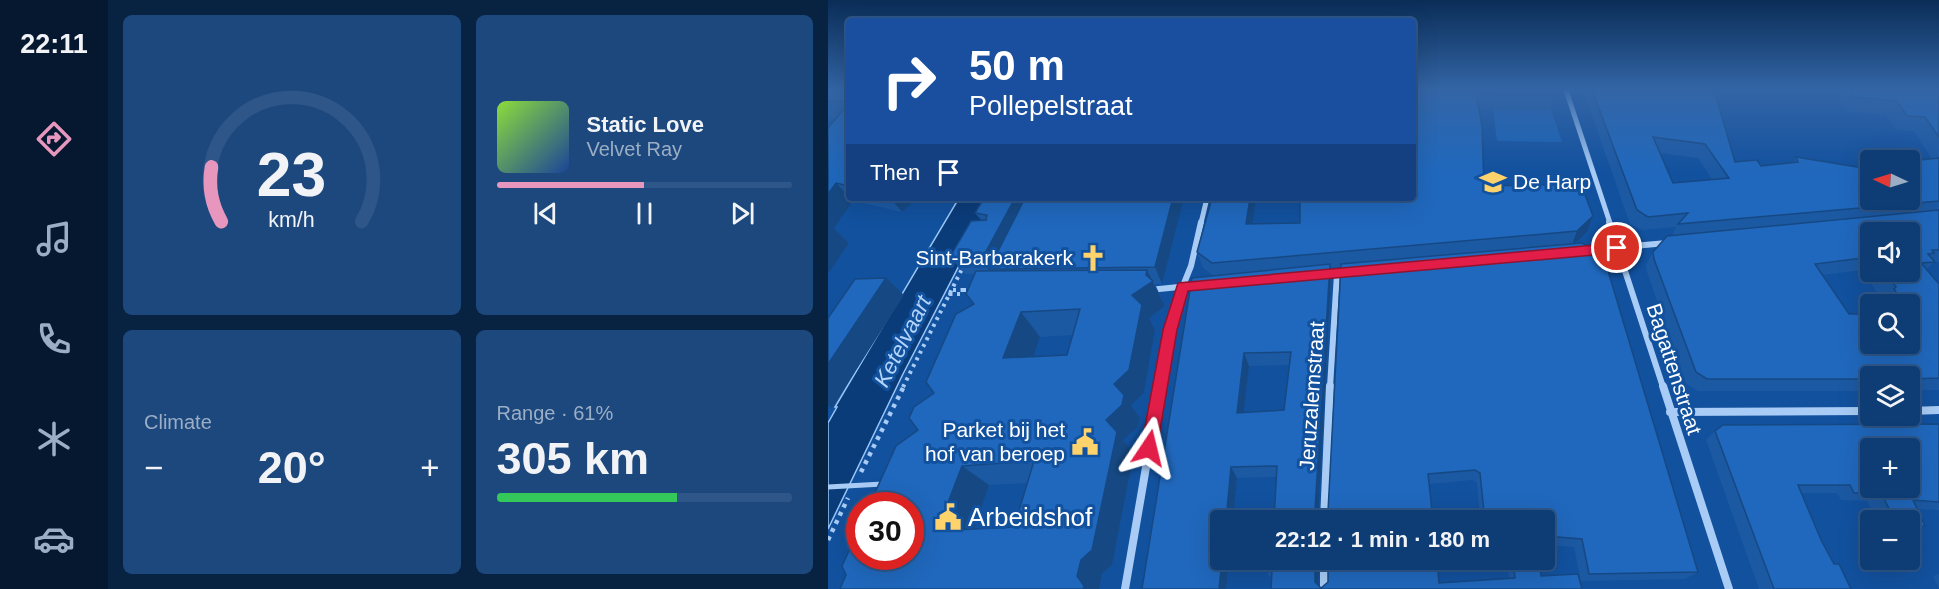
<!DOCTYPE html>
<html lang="en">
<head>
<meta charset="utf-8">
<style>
	body { margin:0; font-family:Helvetica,sans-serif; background:#1c487e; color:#f1f3f6; height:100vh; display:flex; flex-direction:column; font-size:22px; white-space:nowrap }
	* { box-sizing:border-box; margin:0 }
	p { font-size:20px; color:#9baec5 }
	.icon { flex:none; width:33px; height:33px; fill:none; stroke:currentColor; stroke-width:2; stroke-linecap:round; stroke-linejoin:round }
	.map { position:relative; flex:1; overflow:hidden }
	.details { display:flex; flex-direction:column; gap:15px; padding:15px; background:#082241; width:720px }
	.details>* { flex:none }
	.banner { position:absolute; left:18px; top:18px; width:570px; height:183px; border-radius:6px; box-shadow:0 6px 24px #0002,0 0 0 2px #2e5688; background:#1a4fa0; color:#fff; overflow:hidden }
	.needle { width:39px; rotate:274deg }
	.fabs { position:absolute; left:1032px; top:150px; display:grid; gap:12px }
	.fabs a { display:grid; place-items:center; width:60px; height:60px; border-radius:6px; background:#0e3d76; box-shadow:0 6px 24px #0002,0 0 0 2px #2e5688; font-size:30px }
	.speed { position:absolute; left:18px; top:492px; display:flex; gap:12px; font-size:30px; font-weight:700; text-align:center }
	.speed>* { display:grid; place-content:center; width:78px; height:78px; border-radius:50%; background:#0e3d76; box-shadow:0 6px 24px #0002,0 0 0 2px #2e5688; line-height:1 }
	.speed .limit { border:9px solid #d22; background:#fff; color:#111 }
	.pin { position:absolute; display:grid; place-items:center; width:51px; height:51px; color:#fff; margin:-26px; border:3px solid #fff; border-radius:50%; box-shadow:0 2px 6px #0007 }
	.me { position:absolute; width:66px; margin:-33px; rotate:10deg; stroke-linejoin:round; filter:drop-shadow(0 0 4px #0008) }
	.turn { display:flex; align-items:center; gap:21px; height:126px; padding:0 24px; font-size:27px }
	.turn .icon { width:78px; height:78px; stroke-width:2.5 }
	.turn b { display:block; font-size:42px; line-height:51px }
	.then { display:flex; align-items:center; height:57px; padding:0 24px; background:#0003; gap:12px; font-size:22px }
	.big { font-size:45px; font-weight:700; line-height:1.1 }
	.details .card { flex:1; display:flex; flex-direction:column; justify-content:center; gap:9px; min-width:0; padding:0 21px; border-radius:9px; background:#1c487e }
	.details .dial { align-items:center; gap:0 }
	.dial svg { height:156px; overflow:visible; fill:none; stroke:#2e5688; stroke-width:7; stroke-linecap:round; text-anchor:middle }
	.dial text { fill:#f1f3f6; stroke:none }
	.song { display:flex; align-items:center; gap:18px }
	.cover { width:72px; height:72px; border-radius:9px; background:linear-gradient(135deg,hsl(90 70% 55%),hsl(220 70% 35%)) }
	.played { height:6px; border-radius:3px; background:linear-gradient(90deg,#e797bd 50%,#2e5688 50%) }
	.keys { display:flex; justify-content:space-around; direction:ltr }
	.heat { display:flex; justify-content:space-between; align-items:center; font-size:33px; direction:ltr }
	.charge { height:9px; border-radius:4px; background:linear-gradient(90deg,#34c759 61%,#2e5688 0) }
	.details .tiles { flex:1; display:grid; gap:15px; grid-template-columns:repeat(2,1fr) }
	.trip { position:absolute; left:382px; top:510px; width:345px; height:60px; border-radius:6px; background:#0e3d76; box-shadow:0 6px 24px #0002,0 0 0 2px #2e5688; font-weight:700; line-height:60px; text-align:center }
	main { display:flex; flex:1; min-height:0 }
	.tab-bar { display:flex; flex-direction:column; width:108px; justify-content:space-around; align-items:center; background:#06182f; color:#9baec5 }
	.tab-bar .icon { width:42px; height:42px }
	.tab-bar .selected { color:#e797bd }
	.tab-bar b { font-size:27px; color:#f1f3f6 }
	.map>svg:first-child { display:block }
	.green { fill:#1963b8 }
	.water { fill:#0b3c7a; stroke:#9ac7f8; stroke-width:1.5 }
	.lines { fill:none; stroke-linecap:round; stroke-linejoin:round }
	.path-far1 { stroke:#a8ccf5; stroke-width:4; stroke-dasharray:3 4.5; stroke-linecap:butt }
	.path { stroke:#a8ccf5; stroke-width:4.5; stroke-dasharray:4 5; stroke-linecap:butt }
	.lane { stroke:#a8ccf5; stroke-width:5 }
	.street-far2 { stroke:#a8ccf5; stroke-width:5 }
	.street-far1 { stroke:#a8ccf5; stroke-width:6 }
	.street { stroke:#a8ccf5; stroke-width:8 }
	.wall { fill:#1c59a3; fill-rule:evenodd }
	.shaded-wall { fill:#164984 }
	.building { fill:#2068bd; stroke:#164984; stroke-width:1.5; fill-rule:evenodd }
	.route { fill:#e11d48; stroke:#92132f; stroke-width:1.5 }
	.labels { text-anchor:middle; stroke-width:6; stroke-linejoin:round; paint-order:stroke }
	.poi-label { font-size:21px; fill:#fff; stroke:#12519e; text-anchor:end }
	.street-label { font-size:21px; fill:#fff; stroke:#12519e }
	.water-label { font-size:22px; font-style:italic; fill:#b5d6fb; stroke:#12519e }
	.near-poi-label { font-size:26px; fill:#fff; stroke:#12519e; text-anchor:start }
</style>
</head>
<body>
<main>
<nav class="tab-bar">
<b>22:11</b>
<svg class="icon selected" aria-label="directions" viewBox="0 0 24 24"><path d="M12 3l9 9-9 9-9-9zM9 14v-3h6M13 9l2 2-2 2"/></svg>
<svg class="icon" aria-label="music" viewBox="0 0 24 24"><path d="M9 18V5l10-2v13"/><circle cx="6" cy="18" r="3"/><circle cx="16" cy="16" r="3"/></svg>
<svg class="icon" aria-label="phone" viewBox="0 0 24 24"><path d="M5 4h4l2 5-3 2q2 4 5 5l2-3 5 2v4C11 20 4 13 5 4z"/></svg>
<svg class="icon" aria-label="climate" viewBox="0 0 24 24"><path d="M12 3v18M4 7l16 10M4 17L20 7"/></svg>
<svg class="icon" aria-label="car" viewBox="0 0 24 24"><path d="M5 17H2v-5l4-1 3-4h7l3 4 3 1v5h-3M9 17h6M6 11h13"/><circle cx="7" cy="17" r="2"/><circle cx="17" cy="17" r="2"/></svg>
</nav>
<section class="details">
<div class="tiles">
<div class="card dial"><svg viewBox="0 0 100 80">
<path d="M14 69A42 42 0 1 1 86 69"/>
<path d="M14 69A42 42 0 0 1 9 41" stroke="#e797bd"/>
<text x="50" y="56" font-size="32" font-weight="700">23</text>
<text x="50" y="72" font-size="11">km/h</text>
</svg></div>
<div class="card">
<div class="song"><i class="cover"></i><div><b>Static Love</b><p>Velvet Ray</p></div></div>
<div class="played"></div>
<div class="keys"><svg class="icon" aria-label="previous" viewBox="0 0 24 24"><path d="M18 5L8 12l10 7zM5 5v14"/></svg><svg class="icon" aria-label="pause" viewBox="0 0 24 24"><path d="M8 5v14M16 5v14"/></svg><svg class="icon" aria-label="next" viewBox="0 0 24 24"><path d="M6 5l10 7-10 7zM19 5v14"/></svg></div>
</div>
<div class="card"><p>Climate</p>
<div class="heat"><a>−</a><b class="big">20°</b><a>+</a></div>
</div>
<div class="card"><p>Range · 61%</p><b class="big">305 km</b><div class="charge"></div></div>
</div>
</section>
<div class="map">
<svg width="1111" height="589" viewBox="0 0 1111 589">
	<rect width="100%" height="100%" fill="#12519e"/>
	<!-- green -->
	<path class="green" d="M665 109 723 110 734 142 669 141Z"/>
	<!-- water -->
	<path class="water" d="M131 198H166L75 374 0 529V423L9 407H7Z"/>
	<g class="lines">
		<!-- path-far1 -->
		<path class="path-far1" d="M125 290H135L132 294H122Z
			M135 290H144
			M75 387 135 267"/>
		<!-- path -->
		<path class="path" d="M33 472 76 386
			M0 540 20 498"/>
		<!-- lane -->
		<path class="lane" d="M0 487 55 484"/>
		<!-- street-far2 -->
		<path class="street-far2" d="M738 90 782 223
			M373 223 379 198"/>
		<!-- street-far1 -->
		<path class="street-far1" d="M781 222 835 387
			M760 250 839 243
			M497 272 520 273
			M321 290 371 285
			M332 387 348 303 363 266 373 222
			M502 387 509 274"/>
		<!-- street -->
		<path class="street" d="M835 386 901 589
			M1082 411 1111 410
			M842 412 1042 411
			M496 520 502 386
			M496 560V589
			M297 589 332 386"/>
	</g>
	<!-- wall -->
	<path class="wall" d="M0 90H21V198H115L85 202 74 212 25 201 6 228 21 243 0 274V128L7 119H0Z
		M622 90H726L727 94 723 110 651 109 656 186 765 216 759 232 747 243 870 572 857 579 753 581 746 547 717 545V520H652L649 483 644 480 601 484 605 520H446L448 477 409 478 405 520H393V560H401L398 589H314L386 276 375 268 369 252 428 198 424 224 472 223 623 91ZM513 267 500 511 494 516 490 513 503 278 502 268ZM461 365 456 410 415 412 421 366Z
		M755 90H886L907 162 933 166 965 163 968 157 1029 167 1104 159 1086 131 1068 130 1058 115 1017 111 1007 92 1009 90H1111V262H1106L1098 270 1111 284V390H1082V376H1042V391H870L858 384 819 272 818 265 825 252 844 235 848 227 814 230 802 224ZM832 153 870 158 884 179 845 183ZM1042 232 1082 272H1042ZM1034 270 1054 300 1052 303 1053 304H1082V344L1021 314 994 275Z
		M156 198H356L334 284H327L337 306 321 318 327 330 316 393 303 405 312 418 310 427 295 440 306 453 284 565 274 574 12 589 90 430 146 304 147 274H137L122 257 153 220 147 213ZM244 335 239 355 205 357 212 337ZM200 483 186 527 146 529 161 485Z
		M1111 424V510L1089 509 1082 520H1049L1039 501 1013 500 1009 493H973L993 540 1006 564 1023 589H931L878 440 887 431Z
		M1082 526H1097L1082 533Z
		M439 560H491L490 585 493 588 611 583 681 578 679 560H711L713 576 754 589H443L444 579 438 572Z
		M1111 574V588L1105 576Z"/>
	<!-- shaded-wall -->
	<path class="shaded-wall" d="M8 183 25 201 6 228 21 243 0 274V194Z
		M62 198H115L85 202 74 212Z
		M187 198H208L164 269 155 257Z
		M345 198H356L334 284 327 267Z
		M422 198H428L422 240 418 224Z
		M765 216 759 232 743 247 749 231Z
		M502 264 503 278 490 520 487 510Z
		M319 270 337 306 321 318 327 330 316 393 303 405 312 418 310 427 295 440 306 453 284 565 274 574 271 589H255L249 576 278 420 304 295 318 275Z
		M58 278 76 295 4 408 0 406V364Z
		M193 312 212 337 197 381 175 358Z
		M416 353 421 366 414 425 409 413Z
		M134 466 161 485 140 547 109 531Z
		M403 467 409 478 405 520H398Z
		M394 560H401L398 589H391Z
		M487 560H491L490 589 487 582Z"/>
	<!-- building -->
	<path class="building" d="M0 90H21V101H0Z
		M585 90 626 91V90H726L727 94 648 93 654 126 656 186 753 184 765 216 749 231 384 263 369 252 384 198H422L418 224 472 223V198H585Z
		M764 90H886L907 162 929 160 933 166 970 162 968 157 1029 167 1042 165V200H1082V161L1111 158V201L850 224 860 213 820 217 809 210ZM825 137 877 144 901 178 845 183Z
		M1022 90H1111V137L1097 117 1079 116 1069 101 1026 97Z
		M21 103V186L8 183 0 194V128Z
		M156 198H187L155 257H122L143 221 158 220 159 215 147 213Z
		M197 198H345L327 267 161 269Z
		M1111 210V250H1104L1106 253 1100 254 1107 262 1093 263 1111 284V378L1082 379V376H1042V379H879L868 372 826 259 825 252 839 236ZM1042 232H1082V272H1057L1068 287 1066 289 1076 304H1082V344H1042V314H1021L987 264 1042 257Z
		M754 243 775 254 870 572 761 574 754 539 717 536V520H665L656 512 652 473 647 470 600 474 605 520H446L449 466 403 467 398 520H393L394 560 391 589H314L364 278 502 264 487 510 494 516 500 511 513 264ZM463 352 456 410 409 413 416 353Z
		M319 270 318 275 325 281 304 295 314 305 301 370 286 384 296 395 294 405 278 420 289 432 264 550 253 560 249 576 256 586 255 589H12L18 575 14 566 32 527V556H82V506H41L68 446 90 430 81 418 86 407 106 393 98 382 128 314 146 304 138 294 148 271ZM252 309 239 355 175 358 193 312ZM206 461 186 527 109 531 134 466Z
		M58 278 0 364V318L27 279Z
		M1111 424V502L1085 500 1097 526H1082V520H1067L1053 493H1026L1022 485H970L993 540 1006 564H1011L1023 589H946L887 431 895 425ZM1042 448H1082V488H1042Z
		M439 560H487V582L493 588 500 582V560H609L611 583 687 578 685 560H711L713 576 750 574 754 589H443L444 571 438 572Z"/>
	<!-- sky -->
	<linearGradient id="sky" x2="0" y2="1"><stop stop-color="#0a2d57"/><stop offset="0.52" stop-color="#3365a6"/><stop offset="1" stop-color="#3365a6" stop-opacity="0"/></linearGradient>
	<rect width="1111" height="172" fill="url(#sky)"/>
	<!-- route -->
	<path class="route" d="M789 243 796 248 789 253 360 291 349 330 329 448 327 453 321 455 316 453 313 448 335 330 350 283Z"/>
	<!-- icons -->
	<defs>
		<symbol id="school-bare" viewBox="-9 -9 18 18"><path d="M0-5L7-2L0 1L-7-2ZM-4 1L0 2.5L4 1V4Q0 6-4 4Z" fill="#ffd36c" stroke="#12519e" stroke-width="2.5" paint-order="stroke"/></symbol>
		<symbol id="church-bare" viewBox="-9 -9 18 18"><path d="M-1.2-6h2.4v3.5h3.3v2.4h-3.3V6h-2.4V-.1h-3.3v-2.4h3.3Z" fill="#ffd36c" stroke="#12519e" stroke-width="2.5" paint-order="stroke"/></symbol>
		<symbol id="civic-bare" viewBox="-9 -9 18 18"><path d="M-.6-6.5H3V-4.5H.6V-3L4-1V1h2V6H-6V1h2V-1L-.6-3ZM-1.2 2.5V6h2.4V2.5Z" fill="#ffd36c" stroke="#12519e" stroke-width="2.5" paint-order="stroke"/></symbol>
	</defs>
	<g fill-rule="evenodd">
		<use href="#school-bare" x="646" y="163" width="38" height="38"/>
		<use href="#church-bare" x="246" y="239" width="38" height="38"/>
		<use href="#civic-bare" x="238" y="423" width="38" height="38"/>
		<use href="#civic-bare" x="101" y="498" width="38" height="38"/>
	</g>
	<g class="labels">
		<!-- poi labels -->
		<g class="poi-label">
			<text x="685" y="189" text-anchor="start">De Harp</text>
			<text x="245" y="265">Sint-Barbarakerk</text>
			<text x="237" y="437">Parket bij het<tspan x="237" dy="24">hof van beroep</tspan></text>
		</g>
		<!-- street labels -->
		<g class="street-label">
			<text transform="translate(846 369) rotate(72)" y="7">Bagattenstraat</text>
			<text transform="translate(484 396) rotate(-86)" y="7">Jeruzalemstraat</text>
		</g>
		<!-- water labels -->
		<g class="water-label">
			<text transform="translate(74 341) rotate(-63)" y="8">Ketelvaart</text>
		</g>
		<!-- near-poi labels -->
		<g class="near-poi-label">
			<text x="140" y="526">Arbeidshof</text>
		</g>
	</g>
</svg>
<div class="fabs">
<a><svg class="needle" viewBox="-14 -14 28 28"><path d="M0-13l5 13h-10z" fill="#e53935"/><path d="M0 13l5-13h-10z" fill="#9baec5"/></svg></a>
<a><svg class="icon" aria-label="sound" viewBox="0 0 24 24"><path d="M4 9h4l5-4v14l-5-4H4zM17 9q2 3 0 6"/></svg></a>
<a><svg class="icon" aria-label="search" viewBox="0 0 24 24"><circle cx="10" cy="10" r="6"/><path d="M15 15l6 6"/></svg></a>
<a><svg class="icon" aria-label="layers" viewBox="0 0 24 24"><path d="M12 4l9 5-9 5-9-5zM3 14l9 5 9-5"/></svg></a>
<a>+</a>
<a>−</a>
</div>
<div class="speed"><div class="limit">30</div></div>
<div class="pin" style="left:789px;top:248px;background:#d93025"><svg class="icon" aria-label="arrive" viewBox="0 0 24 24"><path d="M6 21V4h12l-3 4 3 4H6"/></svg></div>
<svg class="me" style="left:321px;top:448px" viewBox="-20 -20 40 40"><path d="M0-17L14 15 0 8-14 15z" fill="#e11d48" stroke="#fff" stroke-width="4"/></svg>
<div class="trip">22:12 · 1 min · 180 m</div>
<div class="banner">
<div class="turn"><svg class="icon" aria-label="right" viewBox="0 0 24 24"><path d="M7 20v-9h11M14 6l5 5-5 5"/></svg><div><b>50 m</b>Pollepelstraat</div></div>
<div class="then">Then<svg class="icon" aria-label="arrive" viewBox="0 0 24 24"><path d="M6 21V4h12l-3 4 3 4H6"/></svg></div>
</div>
</div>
</main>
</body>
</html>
